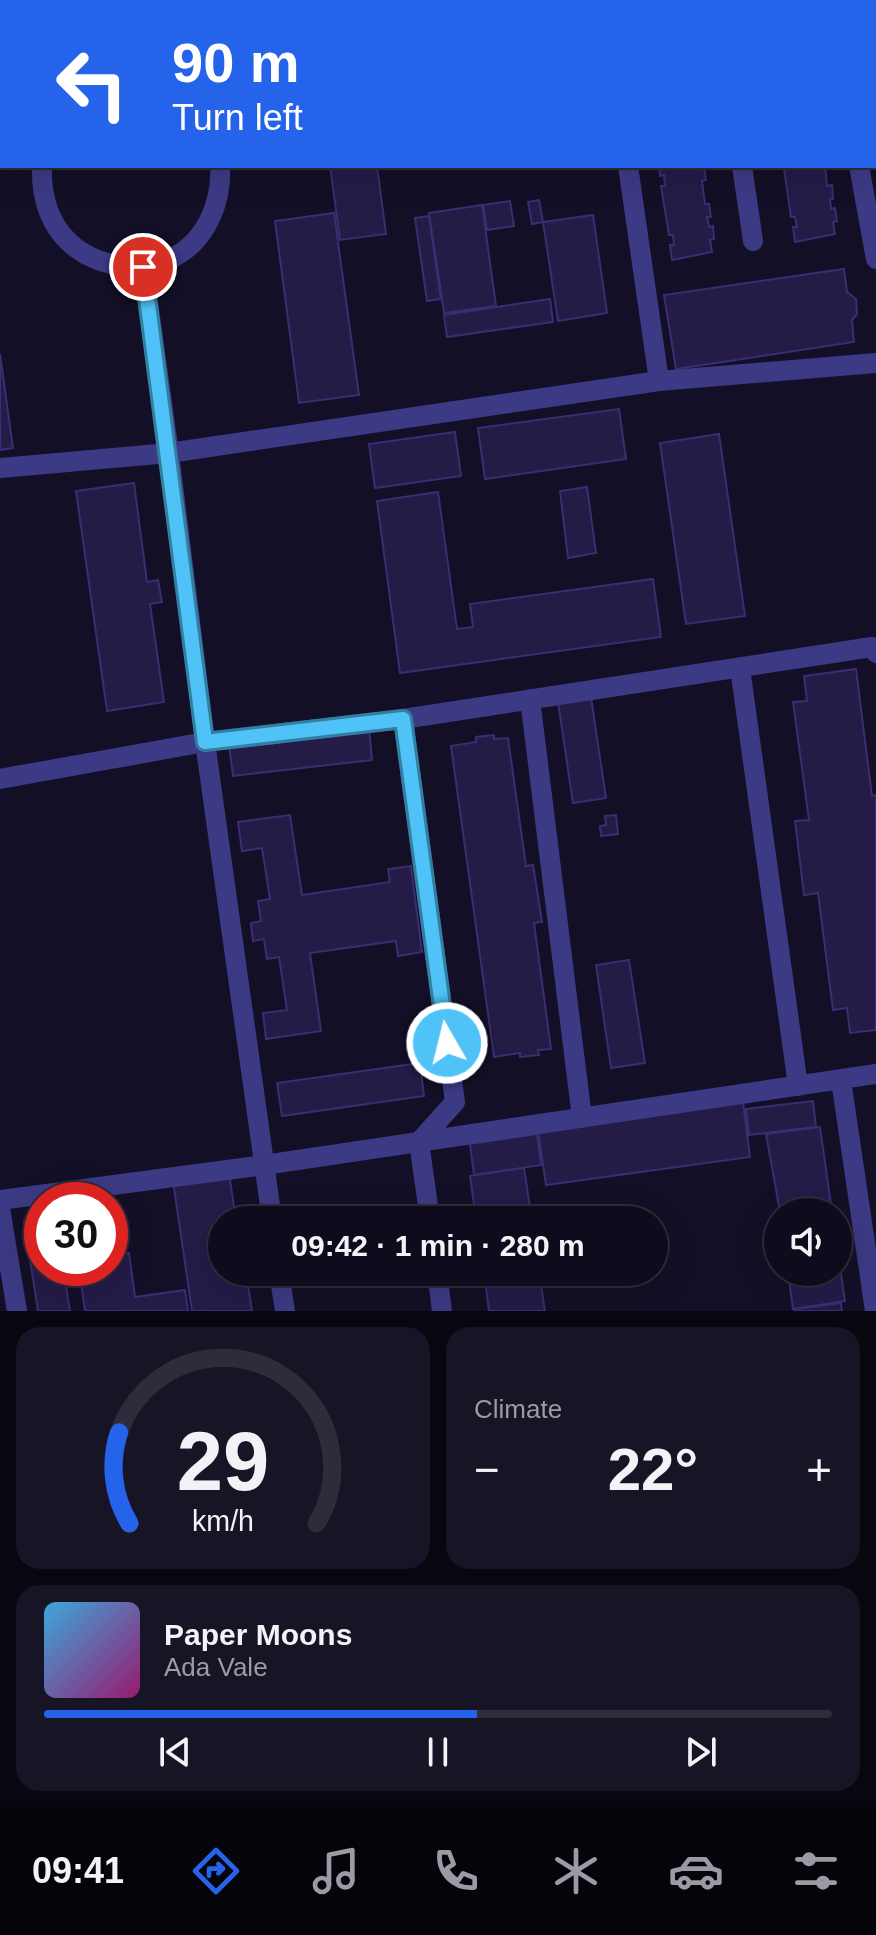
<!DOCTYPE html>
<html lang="en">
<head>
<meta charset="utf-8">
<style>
	body { margin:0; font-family:Arial,sans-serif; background:#171425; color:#f1f3f6; height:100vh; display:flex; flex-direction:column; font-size:30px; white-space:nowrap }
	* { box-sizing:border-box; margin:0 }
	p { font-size:26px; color:#9b9ba3 }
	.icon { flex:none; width:44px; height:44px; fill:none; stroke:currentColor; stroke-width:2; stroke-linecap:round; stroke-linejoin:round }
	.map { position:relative; height:1311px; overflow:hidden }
	.sheet { display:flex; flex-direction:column; gap:16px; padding:16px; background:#08060f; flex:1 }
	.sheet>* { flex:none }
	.banner { position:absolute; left:0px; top:0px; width:876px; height:168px; box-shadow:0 8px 32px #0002,0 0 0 2px #2e2b3b; background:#2563eb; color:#fff; overflow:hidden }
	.fabs { position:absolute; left:764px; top:1198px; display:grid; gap:16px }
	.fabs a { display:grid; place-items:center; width:88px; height:88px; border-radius:50%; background:#0e0b1c; box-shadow:0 8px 32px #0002,0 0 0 2px #2e2b3b; font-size:40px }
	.speed { position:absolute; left:24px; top:1182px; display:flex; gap:16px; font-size:40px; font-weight:700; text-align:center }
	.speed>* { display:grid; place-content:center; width:104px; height:104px; border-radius:50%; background:#0e0b1c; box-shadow:0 8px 32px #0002,0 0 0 2px #2e2b3b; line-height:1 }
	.speed .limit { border:12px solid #d22; background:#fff; color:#111 }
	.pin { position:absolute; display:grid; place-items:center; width:68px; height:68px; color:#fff; margin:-34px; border:4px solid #fff; border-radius:50%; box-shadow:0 2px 8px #0007 }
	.me { position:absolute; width:88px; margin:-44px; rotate:352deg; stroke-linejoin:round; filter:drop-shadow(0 0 6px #0008) }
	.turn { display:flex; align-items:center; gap:28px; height:168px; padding:0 40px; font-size:36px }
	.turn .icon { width:104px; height:104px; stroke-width:2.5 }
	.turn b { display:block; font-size:56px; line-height:68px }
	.big { font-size:60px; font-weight:600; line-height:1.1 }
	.sheet .card { flex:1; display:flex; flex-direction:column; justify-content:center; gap:12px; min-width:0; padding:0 28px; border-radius:24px; background:#171425 }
	.sheet .dial { align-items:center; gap:0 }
	.dial svg { height:208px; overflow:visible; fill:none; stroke:#2e2b3b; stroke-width:7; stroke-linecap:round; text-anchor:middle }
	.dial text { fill:#f1f3f6; stroke:none }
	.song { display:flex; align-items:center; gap:24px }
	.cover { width:96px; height:96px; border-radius:12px; background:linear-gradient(135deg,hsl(200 70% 55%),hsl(320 70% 35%)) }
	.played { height:8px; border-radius:4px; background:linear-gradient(90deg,#2563eb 55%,#2e2b3b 55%) }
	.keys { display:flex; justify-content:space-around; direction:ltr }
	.heat { display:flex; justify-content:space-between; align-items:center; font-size:44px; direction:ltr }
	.sheet .tiles { flex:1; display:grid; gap:16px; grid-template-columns:1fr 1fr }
	.card:last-child { grid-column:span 2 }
	.trip { position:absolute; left:208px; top:1206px; width:460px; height:80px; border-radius:40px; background:#0e0b1c; box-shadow:0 8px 32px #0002,0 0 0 2px #2e2b3b; font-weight:600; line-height:80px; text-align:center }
	.tab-bar { display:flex; height:128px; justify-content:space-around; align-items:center; background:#06040b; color:#9b9ba3 }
	.tab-bar .icon { width:56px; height:56px }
	.tab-bar .current { color:#2563eb }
	.tab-bar b { font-size:36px; color:#f1f3f6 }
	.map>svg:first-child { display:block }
	.building { fill:#241b47; stroke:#3b2d73; stroke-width:2 }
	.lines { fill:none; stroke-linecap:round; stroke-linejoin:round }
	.street { stroke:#3d3a85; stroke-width:20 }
	.route-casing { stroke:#337fa1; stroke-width:20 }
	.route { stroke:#4fc3f7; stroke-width:14 }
</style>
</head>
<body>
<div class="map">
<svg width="876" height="1311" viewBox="0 0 876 1311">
	<rect width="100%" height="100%" fill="#130f26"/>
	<!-- building -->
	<path class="building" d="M330 166H377L386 234 340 240Z
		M659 166 704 167 706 180 702 181 705 204H709L711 217H707L709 227 713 226 714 239 710 240 712 252 672 260 670 245H674L673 235H669L661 186H665L664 175 660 176Z
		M788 166H825L827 186 832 185 833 199H830L831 209 835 208 837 221 833 222 835 234 795 242 793 227H797L795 217H791L784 168Z
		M539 200 543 222 532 224 528 202Z
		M510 201 514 226 487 230 483 205Z
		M482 205 496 306 444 313 429 213Z
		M334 213 359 395 299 403 275 221Z
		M593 215 607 313 558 321 543 222Z
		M429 216 441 299 427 301 415 218Z
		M844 269 847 292 856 299 857 314 852 320 854 342 676 369 664 295Z
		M550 299 553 322 447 337 444 315Z
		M0 354 13 448 0 450Z
		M619 409 626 459 485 479 478 428Z
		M455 432 461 476 375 488 369 444Z
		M719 434 745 616 686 624 660 443Z
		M134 483 147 582 158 580 162 602 150 604 164 702 107 711 76 491Z
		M587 487 596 553 568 558 560 491Z
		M438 492 457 629 473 627 470 604 653 579 661 637 400 673 377 501Z
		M856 669 872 796 876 795V1030L850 1033 847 1008 833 1010 818 893 804 895 795 821 809 820 793 702 807 701 804 676Z
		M591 697 606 798 573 803 558 702Z
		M369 728 372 760 233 776 229 745Z
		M494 735V739L508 738 526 866 533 865 542 922 534 923 551 1049 538 1050 539 1055 520 1057V1053L494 1057 451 746 476 742V737Z
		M290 815 302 895 390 882 388 869 411 866 422 952 398 956 396 941 310 953 321 1031 266 1039 263 1013 287 1010 279 957 267 959 264 939 253 941 251 923 261 921 258 901 270 899 262 848 242 851 238 822Z
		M616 815 618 834 601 836 600 826 606 825 605 816Z
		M629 960 645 1063 611 1068 596 965Z
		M420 1063 424 1096 282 1116 277 1083Z
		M813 1101 816 1127 749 1135 746 1109Z
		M743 1102 750 1157 546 1185 538 1131Z
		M820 1127 832 1212H780L766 1134Z
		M537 1134 541 1165 474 1175 470 1144Z
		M524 1168 532 1220H476L470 1176Z
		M229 1173 236 1220H222V1272H246L252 1311H192L173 1181Z
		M42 1219V1268H63L70 1311H38L24 1221Z
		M129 1253 135 1297 185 1290 188 1311H85L79 1268H110V1256Z
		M838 1255 845 1301 793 1309 788 1272H838Z
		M484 1272H539L545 1311H489Z
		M841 1303 842 1311H795V1309Z"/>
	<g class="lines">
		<!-- street -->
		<path class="street" d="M107 0 108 2
			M605 0V2
			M718 0V2
			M830 0V2
			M559 2 573 0
			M42 166C40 230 79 268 143 267
			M628 166 659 381
			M742 166 753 241
			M859 166 876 259
			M0 468 169 453 143 267C153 264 164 261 174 257 207 240 222 201 220 166
			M740 668 798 1086
			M530 699 582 1118
			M403 719 455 1102 419 1142 430 1220
			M0 779 205 742 403 719 872 647 876 653
			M841 1080 875 1311
			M0 1200 264 1165 876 1074
			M0 1208 17 1311
			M272 1220 205 742 169 453 659 381 876 363
			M279 1272 285 1311
			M437 1272 442 1311"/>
	</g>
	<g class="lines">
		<defs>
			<path id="route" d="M143 267 205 742 403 719 447 1043"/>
		</defs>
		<!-- route casing -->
		<use href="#route" class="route-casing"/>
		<!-- route -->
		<use href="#route" class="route"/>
	</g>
</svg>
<div class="fabs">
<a><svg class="icon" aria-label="sound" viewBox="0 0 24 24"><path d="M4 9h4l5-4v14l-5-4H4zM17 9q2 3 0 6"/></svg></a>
</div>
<div class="speed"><div class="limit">30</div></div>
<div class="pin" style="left:143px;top:267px;background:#d93025"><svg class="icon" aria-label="arrive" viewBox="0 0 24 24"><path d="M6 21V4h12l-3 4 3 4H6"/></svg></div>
<svg class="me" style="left:447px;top:1043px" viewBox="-20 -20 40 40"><circle r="17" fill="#4fc3f7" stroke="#fff" stroke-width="3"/><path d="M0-11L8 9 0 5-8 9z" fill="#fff"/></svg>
<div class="trip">09:42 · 1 min · 280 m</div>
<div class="banner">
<div class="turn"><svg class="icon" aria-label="left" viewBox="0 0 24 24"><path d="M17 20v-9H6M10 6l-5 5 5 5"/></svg><div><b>90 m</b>Turn left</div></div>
</div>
</div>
<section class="sheet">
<div class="tiles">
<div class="card dial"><svg viewBox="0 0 100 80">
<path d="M14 69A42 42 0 1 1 86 69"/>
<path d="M14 69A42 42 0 0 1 10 34" stroke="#2563eb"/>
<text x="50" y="56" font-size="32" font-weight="700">29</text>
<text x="50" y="72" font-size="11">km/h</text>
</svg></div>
<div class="card"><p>Climate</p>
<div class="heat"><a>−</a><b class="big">22°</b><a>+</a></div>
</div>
<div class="card">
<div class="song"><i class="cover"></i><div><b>Paper Moons</b><p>Ada Vale</p></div></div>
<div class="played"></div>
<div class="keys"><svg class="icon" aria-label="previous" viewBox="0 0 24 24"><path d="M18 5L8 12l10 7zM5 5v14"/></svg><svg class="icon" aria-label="pause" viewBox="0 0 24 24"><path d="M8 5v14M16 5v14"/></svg><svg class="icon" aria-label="next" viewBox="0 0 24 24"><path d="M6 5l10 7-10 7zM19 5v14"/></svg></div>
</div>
</div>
</section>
<nav class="tab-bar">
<b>09:41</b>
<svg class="icon current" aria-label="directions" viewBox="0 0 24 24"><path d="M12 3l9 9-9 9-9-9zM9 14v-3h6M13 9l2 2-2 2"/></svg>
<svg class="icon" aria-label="music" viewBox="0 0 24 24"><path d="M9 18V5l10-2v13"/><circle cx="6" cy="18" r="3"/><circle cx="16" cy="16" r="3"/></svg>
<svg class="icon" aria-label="phone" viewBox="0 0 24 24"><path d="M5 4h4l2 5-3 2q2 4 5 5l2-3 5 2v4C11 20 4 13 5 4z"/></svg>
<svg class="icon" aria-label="climate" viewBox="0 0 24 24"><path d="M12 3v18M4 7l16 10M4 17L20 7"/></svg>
<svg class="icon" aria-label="car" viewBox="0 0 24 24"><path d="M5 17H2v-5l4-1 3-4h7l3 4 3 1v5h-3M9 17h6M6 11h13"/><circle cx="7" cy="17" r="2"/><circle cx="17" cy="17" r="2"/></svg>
<svg class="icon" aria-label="filters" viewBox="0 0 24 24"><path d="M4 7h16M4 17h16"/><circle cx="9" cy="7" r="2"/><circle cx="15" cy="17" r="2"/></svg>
</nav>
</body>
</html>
